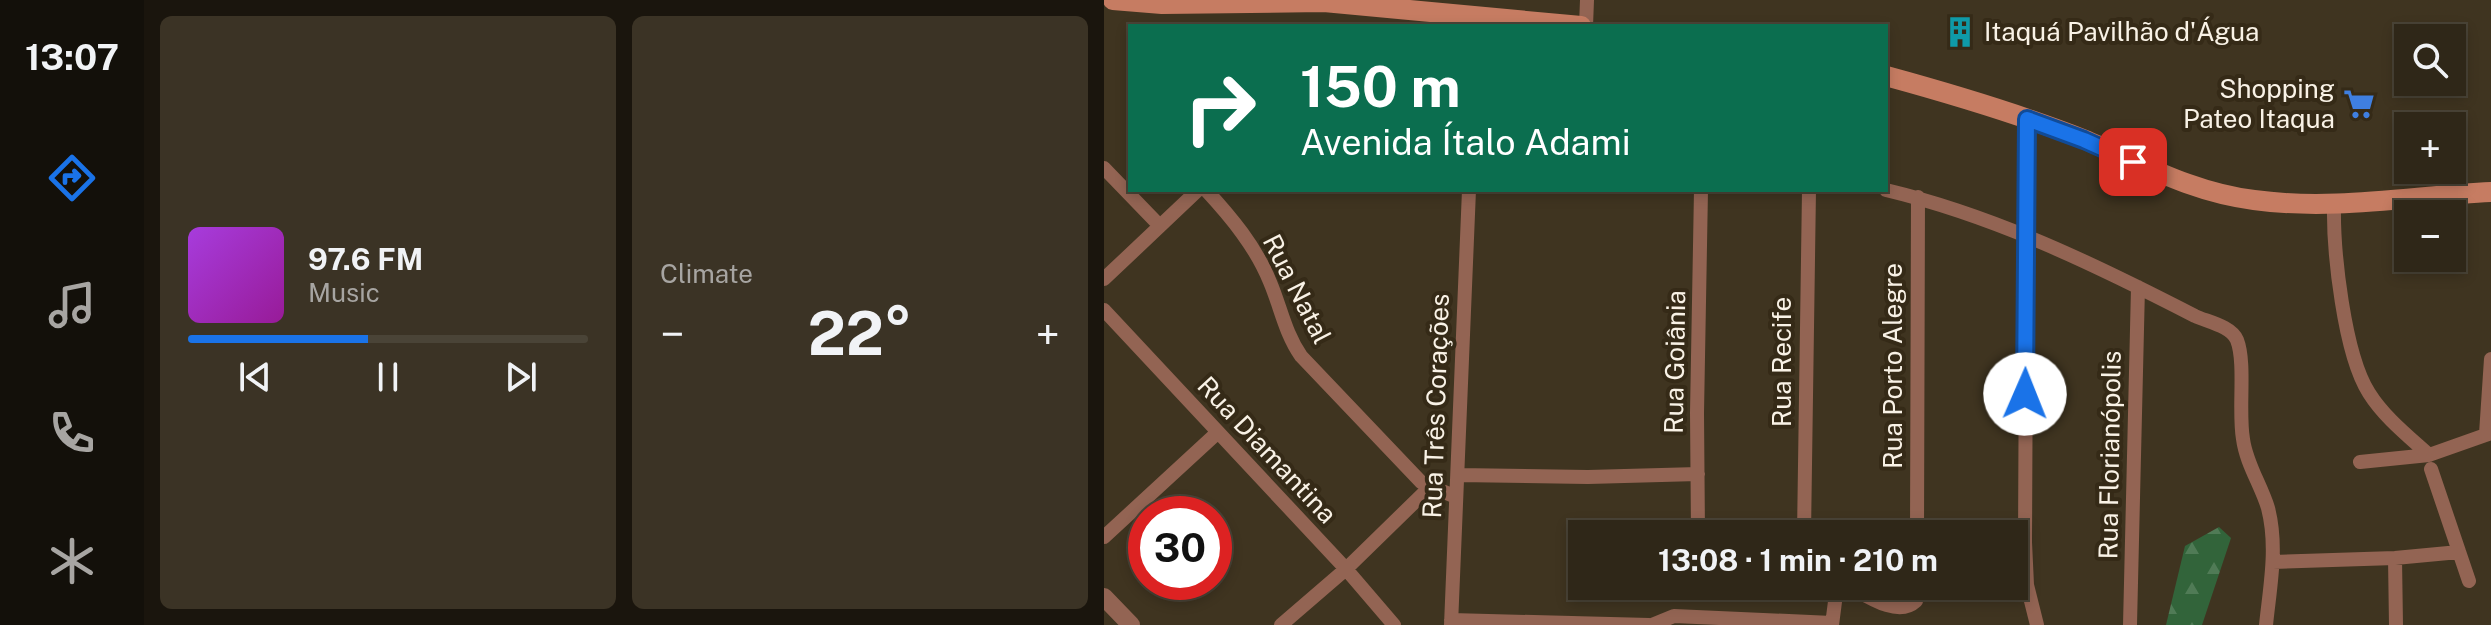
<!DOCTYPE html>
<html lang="en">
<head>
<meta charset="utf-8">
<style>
	body { margin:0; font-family:"Public Sans",sans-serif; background:#3b3325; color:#f1f3f6; height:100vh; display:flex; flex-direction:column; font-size:30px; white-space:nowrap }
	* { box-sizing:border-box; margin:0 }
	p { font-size:26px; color:#a7a5a2 }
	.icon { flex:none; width:44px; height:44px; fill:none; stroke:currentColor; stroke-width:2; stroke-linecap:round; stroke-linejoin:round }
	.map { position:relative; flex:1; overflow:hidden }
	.panel { display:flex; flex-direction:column; gap:16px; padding:16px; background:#1a150d; width:960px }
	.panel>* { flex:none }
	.guide { position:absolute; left:24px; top:24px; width:760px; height:168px; border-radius:0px; box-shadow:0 4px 12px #0003,0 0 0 2px #4a4437; background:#0b6e4f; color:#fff; overflow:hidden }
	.tools { position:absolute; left:1290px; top:24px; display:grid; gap:16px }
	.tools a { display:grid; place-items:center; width:72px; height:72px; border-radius:0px; background:#2f2718; box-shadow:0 4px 12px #0003,0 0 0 2px #4a4437; font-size:40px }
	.speed { position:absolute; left:24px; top:496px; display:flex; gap:16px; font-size:40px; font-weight:700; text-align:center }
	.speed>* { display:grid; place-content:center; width:104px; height:104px; border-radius:50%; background:#2f2718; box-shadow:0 4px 12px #0003,0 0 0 2px #4a4437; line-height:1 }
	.speed .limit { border:12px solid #d22; background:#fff; color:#111 }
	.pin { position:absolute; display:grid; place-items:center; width:68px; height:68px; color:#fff; margin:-34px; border-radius:16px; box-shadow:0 4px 12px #0006 }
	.me { position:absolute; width:88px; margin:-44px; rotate:1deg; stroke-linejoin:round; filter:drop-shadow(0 0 6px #0008) }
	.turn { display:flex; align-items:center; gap:28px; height:168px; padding:0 40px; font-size:36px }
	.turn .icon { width:104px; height:104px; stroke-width:2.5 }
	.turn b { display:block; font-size:56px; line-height:68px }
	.big { font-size:60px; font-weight:700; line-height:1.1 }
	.panel .widget { flex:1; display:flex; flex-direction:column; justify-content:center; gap:12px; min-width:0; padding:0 28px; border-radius:12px; background:#3b3325 }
	.song { display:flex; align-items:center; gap:24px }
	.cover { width:96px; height:96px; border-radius:12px; background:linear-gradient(135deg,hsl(280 70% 55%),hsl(300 70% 35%)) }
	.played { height:8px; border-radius:4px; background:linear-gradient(90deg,#1a73e8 45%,#4a4437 45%) }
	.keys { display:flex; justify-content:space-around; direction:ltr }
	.heat { display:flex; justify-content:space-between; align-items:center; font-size:44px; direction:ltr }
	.panel .tiles { flex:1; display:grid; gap:16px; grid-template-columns:repeat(2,1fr) }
	.trip { position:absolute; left:464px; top:520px; width:460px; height:80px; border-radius:0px; background:#2f2718; box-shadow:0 4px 12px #0003,0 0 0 2px #4a4437; font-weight:700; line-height:80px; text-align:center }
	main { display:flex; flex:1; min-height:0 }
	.tabs { display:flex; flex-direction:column; width:144px; justify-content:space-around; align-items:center; background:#13100a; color:#a7a5a2 }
	.tabs .icon { width:56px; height:56px }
	.tabs .current { color:#1a73e8 }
	.tabs b { font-size:36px; color:#f1f3f6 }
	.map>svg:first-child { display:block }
	.forest { fill:url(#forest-firs) }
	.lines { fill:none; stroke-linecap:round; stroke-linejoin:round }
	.minor { stroke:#936453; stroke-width:14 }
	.tertiary { stroke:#936453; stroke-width:18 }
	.secondary { stroke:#c67c62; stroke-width:20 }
	.route-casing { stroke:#114b97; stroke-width:20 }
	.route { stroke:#1a73e8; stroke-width:14 }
	.labels { text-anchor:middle; stroke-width:8; stroke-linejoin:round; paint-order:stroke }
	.poi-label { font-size:26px; fill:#f9f2e6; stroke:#352a17; text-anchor:start }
	.street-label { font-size:26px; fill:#f9f2e6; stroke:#352a17 }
</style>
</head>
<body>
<main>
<nav class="tabs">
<b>13:07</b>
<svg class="icon current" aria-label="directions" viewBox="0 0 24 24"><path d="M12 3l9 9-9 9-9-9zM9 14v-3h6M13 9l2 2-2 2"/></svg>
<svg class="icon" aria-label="music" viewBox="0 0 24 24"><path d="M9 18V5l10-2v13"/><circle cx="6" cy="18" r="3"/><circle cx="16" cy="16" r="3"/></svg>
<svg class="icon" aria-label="phone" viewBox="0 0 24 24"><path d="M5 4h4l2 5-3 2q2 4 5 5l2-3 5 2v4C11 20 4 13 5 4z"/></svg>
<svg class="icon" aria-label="climate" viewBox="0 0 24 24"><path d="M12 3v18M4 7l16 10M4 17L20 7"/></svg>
</nav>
<section class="panel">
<div class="tiles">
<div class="widget">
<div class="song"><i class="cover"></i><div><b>97.6 FM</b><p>Music</p></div></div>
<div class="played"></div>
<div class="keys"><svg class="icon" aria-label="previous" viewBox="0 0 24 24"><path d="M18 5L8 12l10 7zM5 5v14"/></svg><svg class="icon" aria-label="pause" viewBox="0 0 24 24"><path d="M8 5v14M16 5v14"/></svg><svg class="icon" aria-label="next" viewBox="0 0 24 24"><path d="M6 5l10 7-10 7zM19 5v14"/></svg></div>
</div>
<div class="widget"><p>Climate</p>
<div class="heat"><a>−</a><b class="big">22°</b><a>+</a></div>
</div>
</div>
</section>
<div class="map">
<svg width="1387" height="625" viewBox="0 0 1387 625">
	<defs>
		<pattern id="forest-firs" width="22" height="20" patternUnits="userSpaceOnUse" patternTransform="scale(2)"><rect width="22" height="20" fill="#32643a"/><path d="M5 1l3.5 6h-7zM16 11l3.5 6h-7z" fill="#507b56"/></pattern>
	</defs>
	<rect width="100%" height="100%" fill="#3f3420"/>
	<!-- forest -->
	<path class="forest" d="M1115 527 1127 538 1098 625H1062L1081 546Z"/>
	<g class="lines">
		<!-- minor -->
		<path class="minor" d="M482 26 483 0
			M923 119 921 542 923 585 933 625
			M0 168 55 225
			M102 190C127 217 152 247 166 282 177 308 181 333 197 356L317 482 352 497
			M782 190C891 216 992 265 1091 316 1104 322 1127 326 1133 340 1142 363 1134 411 1139 439 1142 463 1157 485 1164 508 1174 547 1166 586 1162 625
			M1230 204C1229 251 1240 354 1265 393 1280 417 1304 436 1325 455
			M0 279 94 190
			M0 310 242 569 290 625
			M1382 434 1387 359
			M1256 462 1325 455 1387 433
			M1327 469 1365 581
			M354 475 484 477 594 474
			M594 534 593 413 597 190
			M700 534 705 190
			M813 534 814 197
			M0 537 113 433
			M1291 558 1292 625
			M1169 562 1291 558 1355 552
			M745 586C763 596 794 618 812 601L814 586
			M347 620 545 625
			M177 625 242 569 326 487
			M347 625 365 190
			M548 625 570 616 728 623
			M728 625 733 586
			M1026 625 1034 287"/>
		<!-- tertiary -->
		<path class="tertiary" d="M0 597 27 625"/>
		<!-- secondary -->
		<path class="secondary" d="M9 0 58 4 220 2 477 26
			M782 76C848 94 915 114 979 139 1037 163 1086 192 1150 200 1229 211 1308 196 1387 192"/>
	</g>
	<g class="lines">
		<defs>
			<path id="route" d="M921 394 923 119 980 140 1029 162"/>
		</defs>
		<!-- route casing -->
		<use href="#route" class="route-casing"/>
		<!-- route -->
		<use href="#route" class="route"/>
	</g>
	<!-- icons -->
	<defs>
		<symbol id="building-bare" viewBox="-9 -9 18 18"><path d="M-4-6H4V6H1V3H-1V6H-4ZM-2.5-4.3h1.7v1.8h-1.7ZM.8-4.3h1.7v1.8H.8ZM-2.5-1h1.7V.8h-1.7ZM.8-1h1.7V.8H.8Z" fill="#0f9aa8" stroke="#352a17" stroke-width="2.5" paint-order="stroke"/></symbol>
		<symbol id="supermarket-bare" viewBox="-9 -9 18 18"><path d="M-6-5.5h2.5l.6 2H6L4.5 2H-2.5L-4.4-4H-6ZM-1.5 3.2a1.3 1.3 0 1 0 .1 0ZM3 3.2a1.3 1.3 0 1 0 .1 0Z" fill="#3f7fe0" stroke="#352a17" stroke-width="2.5" paint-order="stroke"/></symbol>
	</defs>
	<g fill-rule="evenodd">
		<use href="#building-bare" x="834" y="10" width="44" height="44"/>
		<use href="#supermarket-bare" x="1233" y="82" width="44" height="44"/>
	</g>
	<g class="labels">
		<!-- poi labels -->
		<g class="poi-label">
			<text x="880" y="41">Itaquá Pavilhão d'Água</text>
			<text x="1231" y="98" text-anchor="end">Shopping<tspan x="1231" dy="30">Pateo Itaqua</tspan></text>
		</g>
		<!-- street labels -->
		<g class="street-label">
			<text transform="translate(193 289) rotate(63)" y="9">Rua Natal</text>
			<text transform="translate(571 362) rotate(-89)" y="9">Rua Goiânia</text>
			<text transform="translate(678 362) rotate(-90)" y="9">Rua Recife</text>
			<text transform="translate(789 366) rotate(-90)" y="9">Rua Porto Alegre</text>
			<text transform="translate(332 406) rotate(-88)" y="9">Rua Três Corações</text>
			<text transform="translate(163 450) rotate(47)" y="9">Rua Diamantina</text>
			<text transform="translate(1006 455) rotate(-89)" y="9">Rua Florianópolis</text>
		</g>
	</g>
</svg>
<div class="tools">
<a><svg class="icon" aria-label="search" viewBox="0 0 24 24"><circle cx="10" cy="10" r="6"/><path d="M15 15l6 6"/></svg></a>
<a>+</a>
<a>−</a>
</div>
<div class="speed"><div class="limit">30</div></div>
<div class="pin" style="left:1029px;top:162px;background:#d93025"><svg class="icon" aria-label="arrive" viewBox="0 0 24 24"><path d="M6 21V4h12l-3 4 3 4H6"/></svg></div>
<svg class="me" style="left:921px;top:394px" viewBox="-20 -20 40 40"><circle r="19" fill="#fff"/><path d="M0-13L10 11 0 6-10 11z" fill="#1a73e8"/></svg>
<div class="trip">13:08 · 1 min · 210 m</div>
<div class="guide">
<div class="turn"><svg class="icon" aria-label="right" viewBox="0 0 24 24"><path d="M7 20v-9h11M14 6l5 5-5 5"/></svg><div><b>150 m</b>Avenida Ítalo Adami</div></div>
</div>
</div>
</main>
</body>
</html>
